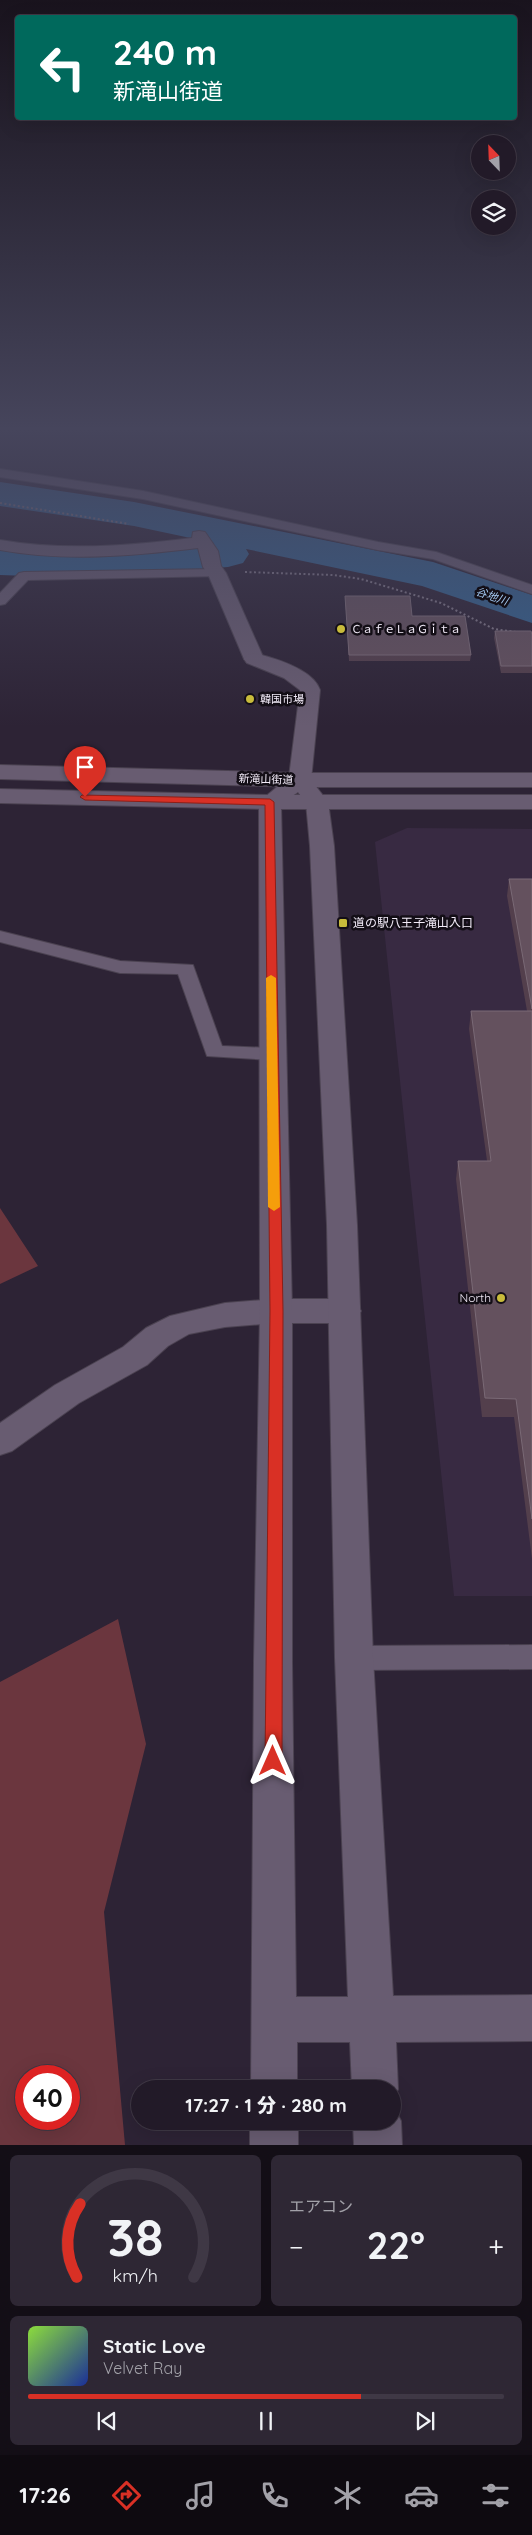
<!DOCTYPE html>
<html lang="ja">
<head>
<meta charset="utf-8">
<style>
	body { margin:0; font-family:Quicksand,"Noto Sans JP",sans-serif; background:#2e2734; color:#f1f3f6; height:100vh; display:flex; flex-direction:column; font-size:19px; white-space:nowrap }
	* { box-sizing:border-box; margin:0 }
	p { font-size:16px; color:#a2a1a8 }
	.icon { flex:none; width:28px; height:28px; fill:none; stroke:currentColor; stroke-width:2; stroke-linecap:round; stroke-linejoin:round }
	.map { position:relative; height:2145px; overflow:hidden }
	.side { display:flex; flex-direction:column; gap:10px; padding:10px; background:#130e16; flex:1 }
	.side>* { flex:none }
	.hud { position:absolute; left:15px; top:15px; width:502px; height:105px; border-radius:5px; box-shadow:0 5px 20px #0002,0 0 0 1px #3f3845; background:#00695c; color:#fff; overflow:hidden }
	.needle { width:32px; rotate:337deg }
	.tools { position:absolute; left:471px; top:135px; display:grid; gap:10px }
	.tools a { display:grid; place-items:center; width:45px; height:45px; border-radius:50%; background:#221a28; box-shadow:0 5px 20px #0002,0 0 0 1px #3f3845; font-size:25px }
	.speed { position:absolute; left:15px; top:2065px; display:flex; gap:10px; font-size:25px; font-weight:700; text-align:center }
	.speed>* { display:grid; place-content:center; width:65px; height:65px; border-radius:50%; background:#221a28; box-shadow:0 5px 20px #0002,0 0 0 1px #3f3845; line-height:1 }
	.speed .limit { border:8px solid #d22; background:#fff; color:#111 }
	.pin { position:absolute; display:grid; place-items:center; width:42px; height:42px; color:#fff; margin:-51px -21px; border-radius:50% 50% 50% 0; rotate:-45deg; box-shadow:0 0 5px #0007 }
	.pin .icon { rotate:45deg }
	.me { position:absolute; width:55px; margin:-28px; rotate:0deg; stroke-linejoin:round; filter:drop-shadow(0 0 4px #0008) }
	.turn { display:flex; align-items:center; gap:18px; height:105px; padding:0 15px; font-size:22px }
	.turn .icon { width:65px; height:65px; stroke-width:2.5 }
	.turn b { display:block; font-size:35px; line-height:42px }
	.big { font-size:38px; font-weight:800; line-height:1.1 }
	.side .card { flex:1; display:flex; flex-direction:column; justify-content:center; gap:8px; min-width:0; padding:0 18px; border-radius:8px; background:#2e2734 }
	.side .dial { align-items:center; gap:0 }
	.dial svg { height:130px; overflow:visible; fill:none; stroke:#3f3845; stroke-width:7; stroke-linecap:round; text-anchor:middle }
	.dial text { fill:#f1f3f6; stroke:none }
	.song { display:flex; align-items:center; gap:15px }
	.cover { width:60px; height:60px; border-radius:8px; background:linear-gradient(135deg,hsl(90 70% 55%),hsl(230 70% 35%)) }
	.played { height:5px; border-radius:2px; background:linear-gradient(90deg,#d93025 70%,#3f3845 70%) }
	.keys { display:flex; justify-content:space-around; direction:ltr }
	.heat { display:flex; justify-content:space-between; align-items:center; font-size:28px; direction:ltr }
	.side .tiles { flex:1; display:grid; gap:10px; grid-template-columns:1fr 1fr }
	.card:last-child { grid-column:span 2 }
	.trip { position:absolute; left:131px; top:2080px; width:270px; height:50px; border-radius:25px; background:#221a28; box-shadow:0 5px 20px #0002,0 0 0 1px #3f3845; font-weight:800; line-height:50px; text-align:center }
	.tabs { display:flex; height:80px; justify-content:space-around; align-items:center; background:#0e0a10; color:#a2a1a8 }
	.tabs .icon { width:35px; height:35px }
	.tabs .on { color:#d93025 }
	.tabs b { font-size:22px; color:#f1f3f6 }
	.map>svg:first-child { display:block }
	.built { fill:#382a42 }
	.green { fill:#6b363e; fill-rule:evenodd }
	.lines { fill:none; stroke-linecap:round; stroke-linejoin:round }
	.river { fill:#34618e; fill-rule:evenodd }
	.service-casing { stroke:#4b4251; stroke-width:2 }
	.minor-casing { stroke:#4b4251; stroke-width:2 }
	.tertiary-casing { stroke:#4b4251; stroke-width:2 }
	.secondary-casing { stroke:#4b4251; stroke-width:2 }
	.path { stroke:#7f7686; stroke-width:2; stroke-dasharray:2 2.5; stroke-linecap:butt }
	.service { fill:#685c71; fill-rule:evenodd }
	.minor { fill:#685c71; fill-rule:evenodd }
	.tertiary { fill:#685c71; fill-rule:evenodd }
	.secondary { fill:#685c71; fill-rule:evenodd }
	.wall { fill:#533f4c }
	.building { fill:#64515e; stroke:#7a6a76 }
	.route { fill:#d93025; stroke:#8d1f18 }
	.slow { fill:#f59e0b }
	.poi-dot { fill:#c8bb3b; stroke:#130e16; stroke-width:2 }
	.labels { text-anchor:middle; stroke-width:5; stroke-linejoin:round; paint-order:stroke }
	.far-water-label { font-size:11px; font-style:italic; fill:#a4caf3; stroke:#130e16 }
	.far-poi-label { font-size:11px; fill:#f2ebf8; stroke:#130e16; text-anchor:start }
	.far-street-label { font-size:11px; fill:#f2ebf8; stroke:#130e16 }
	.poi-label { font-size:12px; fill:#f2ebf8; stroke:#130e16; text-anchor:start }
</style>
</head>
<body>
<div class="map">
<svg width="532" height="2145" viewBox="0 0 532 2145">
	<rect width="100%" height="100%" fill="#2d2335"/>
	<!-- built -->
	<path class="built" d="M407 828 532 829V1596H454L375 842Z"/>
	<!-- green -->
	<path class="green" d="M0 1208 38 1266 0 1284Z
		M118 1619 146 1744 104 1912 125 2145H0V1682ZM26 2076H69V2119H26Z"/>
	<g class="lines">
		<!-- river -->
		<path class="river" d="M0 482 134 502 433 562 532 595V623L422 586 246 549 249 554 243 563 228 567 85 578 0 575V549L85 553 214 543 134 526 0 506Z"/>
		<defs>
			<path id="service" d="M0 469 143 491 378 542 436 552 532 585V594L433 559 378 550 143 499 0 477Z
				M217 569 224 573 222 576 28 580 5 604 0 605V593L19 573 24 572Z
				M0 931 120 961 193 965 222 1046 271 1048 278 1050 281 1054 278 1058 271 1060 207 1056 178 974 120 973 0 942Z
				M532 1645V1669L354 1670 344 1667 340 1658 344 1649 354 1646Z"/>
			<path id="minor" d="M199 531 205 532 218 551 221 566 226 573 264 659 261 663H247L244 659 208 574 203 567 198 548C132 556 66 562 0 550V540C64 551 127 546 192 538L193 532Z
				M276 1299H345L356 1303 361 1311 356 1319 345 1323H276L225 1327 189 1334 168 1346 147 1365 79 1403 12 1451 0 1455V1423L55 1385 123 1347 146 1328 170 1316 225 1303Z"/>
			<path id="tertiary" d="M254 653C274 658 313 669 320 690L311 780 328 802 334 846 357 1225 373 1658 393 1996 532 1995V2041L396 2042 398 2089 392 2103V2089H352L350 2042H297V2089H251L254 1661 260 1311 259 802 289 777 300 690 284 678 247 663 244 659 247 655ZM298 792 306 803 310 846 327 1225 335 1658 348 1997H296L292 1661V1311L281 804Z
				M392 2104 401 2121 402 2145H354L353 2121H392Z
				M250 2121H298V2145H250Z"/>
			<path id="secondary" d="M0 765 300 773H532V787H300L0 779Z
				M0 789 270 795H532V809H270L0 803Z"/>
		</defs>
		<!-- service casing -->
		<use href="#service" class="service-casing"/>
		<!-- minor casing -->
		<use href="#minor" class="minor-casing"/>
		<!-- tertiary casing -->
		<use href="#tertiary" class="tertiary-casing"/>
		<!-- secondary casing -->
		<use href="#secondary" class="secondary-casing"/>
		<!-- path -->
		<path class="path" d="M0 503 129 524
			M245 572 333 575 361 579 441 603 494 629 516 632"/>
		<!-- service -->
		<use href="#service" class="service"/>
		<!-- minor -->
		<use href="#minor" class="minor"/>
		<!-- tertiary -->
		<use href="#tertiary" class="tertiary"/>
		<!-- secondary -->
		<use href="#secondary" class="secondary"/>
	</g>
	<!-- wall -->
	<path class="wall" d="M345 596 412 616 471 655 470 661H349Z
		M495 631 532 635V673H501L494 638Z
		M509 879H532V1559L514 1417H482L456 1179 458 1161H487L469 1029 471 1011H527L507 896Z"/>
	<!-- building -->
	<path class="building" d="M345 596H410L412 616H465L471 655H349Z
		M495 631H531L532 635V666H501Z
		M509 879H532V1009Z
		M471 1011H532V1519L516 1399 485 1398 458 1161H491Z"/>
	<!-- sky -->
	<linearGradient id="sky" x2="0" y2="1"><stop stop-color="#19131d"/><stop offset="0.59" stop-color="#46455c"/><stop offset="1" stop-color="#46455c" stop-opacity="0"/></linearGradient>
	<rect width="532" height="727" fill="url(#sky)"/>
	<!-- route -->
	<path class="route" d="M82 795 270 799 274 802 283 1311 282 1761 279 1766 273 1769 267 1766 265 1761 270 1311 265 805 85 800 80 797Z"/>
	<!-- slow -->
	<path class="slow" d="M271 975 276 978 280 1207 274 1211 268 1207 266 978Z"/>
	<!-- markers -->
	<g class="poi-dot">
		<circle cx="341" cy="629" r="5"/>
		<circle cx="250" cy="699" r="5"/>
		<rect x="338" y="918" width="10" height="10" rx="2.5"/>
		<circle cx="501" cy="1298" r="5"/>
	</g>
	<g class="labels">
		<!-- far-water labels -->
		<g class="far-water-label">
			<text transform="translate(492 596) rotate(19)" y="4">谷地川</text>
		</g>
		<!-- far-poi labels -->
		<g class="far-poi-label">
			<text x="351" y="633">ＣａｆｅＬａＧｉｔａ</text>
			<text x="260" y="703">韓国市場</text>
		</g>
		<!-- far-street labels -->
		<g class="far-street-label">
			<text transform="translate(266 779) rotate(2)" y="4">新滝山街道</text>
		</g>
		<!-- poi labels -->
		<g class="poi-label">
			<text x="353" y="927">道の駅八王子滝山入口</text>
			<text x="491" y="1302" text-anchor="end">North</text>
		</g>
	</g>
</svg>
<div class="tools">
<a><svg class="needle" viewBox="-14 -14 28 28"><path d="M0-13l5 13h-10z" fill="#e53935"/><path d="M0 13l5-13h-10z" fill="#a2a1a8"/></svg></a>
<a><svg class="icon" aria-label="layers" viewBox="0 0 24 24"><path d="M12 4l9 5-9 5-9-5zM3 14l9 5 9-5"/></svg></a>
</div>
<div class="speed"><div class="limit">40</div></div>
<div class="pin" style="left:85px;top:797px;background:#d93025"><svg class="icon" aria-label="arrive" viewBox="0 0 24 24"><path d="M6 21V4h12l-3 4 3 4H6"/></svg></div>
<svg class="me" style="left:273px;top:1761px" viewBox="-20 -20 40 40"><path d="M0-17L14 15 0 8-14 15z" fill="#d93025" stroke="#fff" stroke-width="4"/></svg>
<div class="trip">17:27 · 1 分 · 280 m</div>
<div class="hud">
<div class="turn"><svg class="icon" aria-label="left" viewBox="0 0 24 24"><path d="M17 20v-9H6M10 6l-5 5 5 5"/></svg><div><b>240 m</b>新滝山街道</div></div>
</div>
</div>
<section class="side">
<div class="tiles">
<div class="card dial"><svg viewBox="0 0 100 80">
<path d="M14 69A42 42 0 1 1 86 69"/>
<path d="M14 69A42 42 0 0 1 16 24" stroke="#d93025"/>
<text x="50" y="56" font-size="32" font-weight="700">38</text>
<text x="50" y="72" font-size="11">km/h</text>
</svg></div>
<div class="card"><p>エアコン</p>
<div class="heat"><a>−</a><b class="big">22°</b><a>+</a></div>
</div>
<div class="card">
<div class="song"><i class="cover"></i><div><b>Static Love</b><p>Velvet Ray</p></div></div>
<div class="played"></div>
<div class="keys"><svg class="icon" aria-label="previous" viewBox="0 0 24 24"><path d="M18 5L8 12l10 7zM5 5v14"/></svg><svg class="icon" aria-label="pause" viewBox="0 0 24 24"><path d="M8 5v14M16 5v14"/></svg><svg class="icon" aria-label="next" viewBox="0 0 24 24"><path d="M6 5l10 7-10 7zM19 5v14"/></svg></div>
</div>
</div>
</section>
<nav class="tabs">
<b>17:26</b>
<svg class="icon on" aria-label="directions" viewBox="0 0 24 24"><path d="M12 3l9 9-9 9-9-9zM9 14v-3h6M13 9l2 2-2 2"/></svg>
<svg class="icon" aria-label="music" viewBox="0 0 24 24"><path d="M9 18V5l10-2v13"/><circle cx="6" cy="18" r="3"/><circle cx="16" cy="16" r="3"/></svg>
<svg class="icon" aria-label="phone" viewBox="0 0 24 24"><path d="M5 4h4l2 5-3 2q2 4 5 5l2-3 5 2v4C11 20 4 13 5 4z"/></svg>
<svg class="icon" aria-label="climate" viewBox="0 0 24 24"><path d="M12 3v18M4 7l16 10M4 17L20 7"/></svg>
<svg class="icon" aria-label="car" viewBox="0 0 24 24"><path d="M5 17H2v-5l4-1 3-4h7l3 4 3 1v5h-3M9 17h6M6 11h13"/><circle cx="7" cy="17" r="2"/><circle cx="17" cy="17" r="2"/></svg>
<svg class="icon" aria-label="filters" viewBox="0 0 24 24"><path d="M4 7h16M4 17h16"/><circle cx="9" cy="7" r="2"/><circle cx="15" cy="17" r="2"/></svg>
</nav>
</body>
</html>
